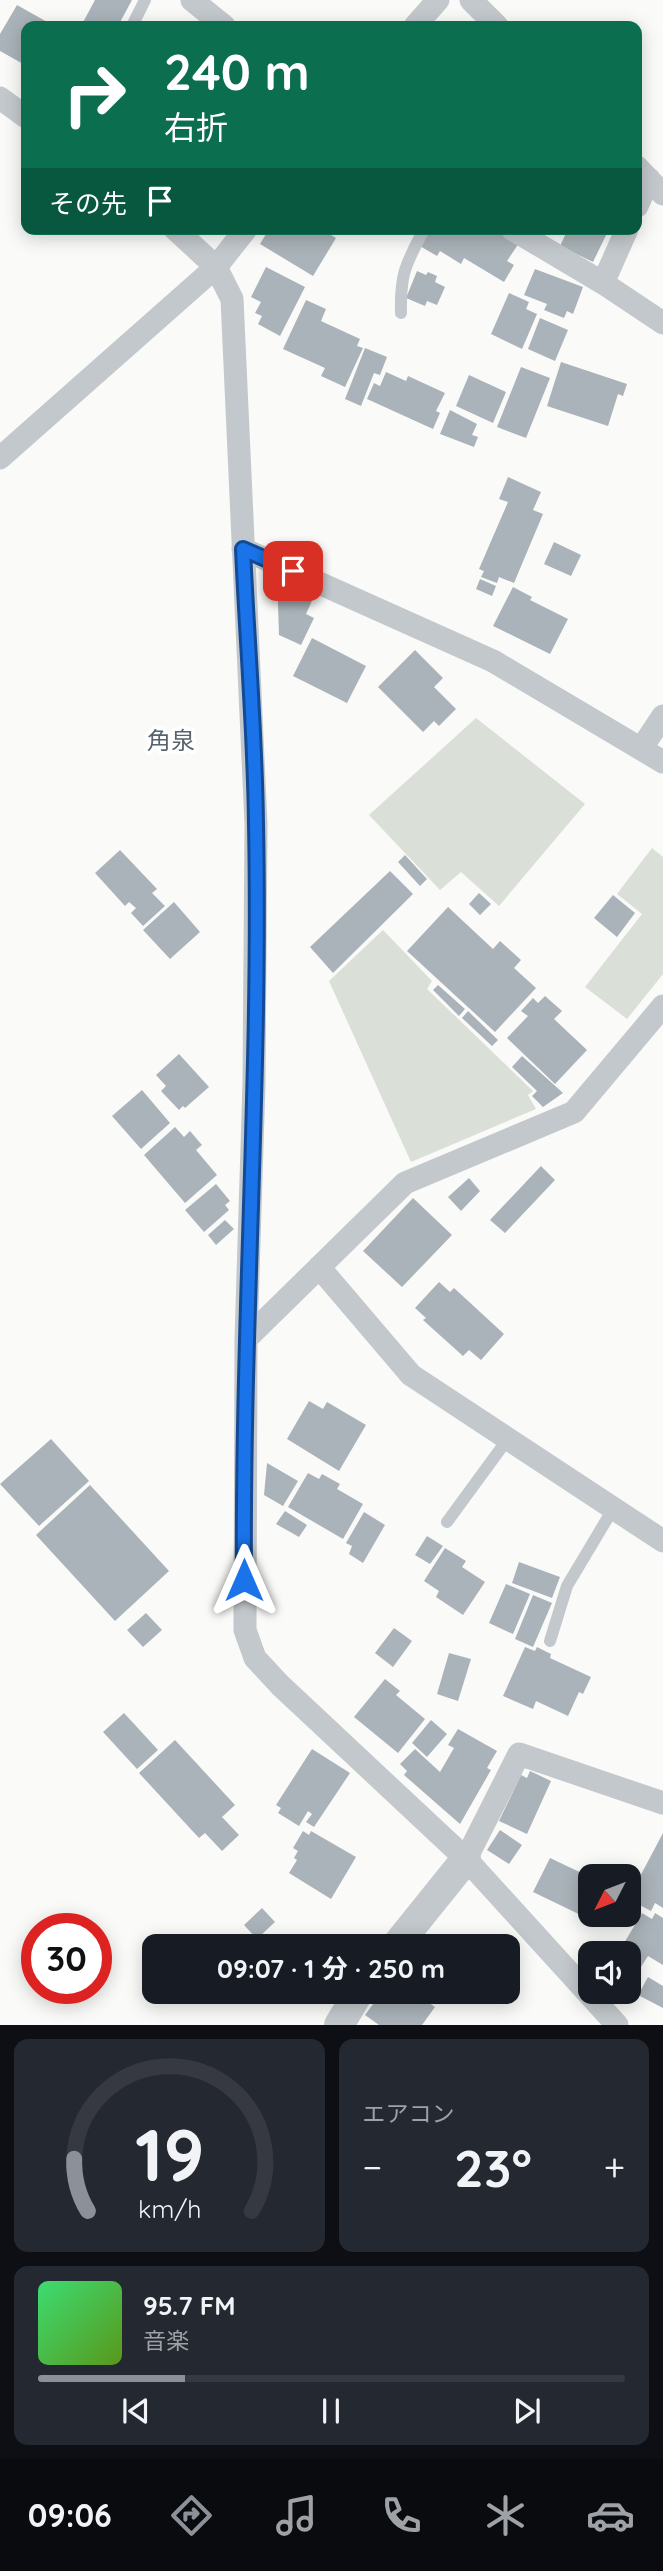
<!DOCTYPE html>
<html lang="ja">
<head>
<meta charset="utf-8">
<style>
	body { margin:0; font-family:Quicksand,"Noto Sans JP",sans-serif; background:#242831; color:#f1f3f6; height:100vh; display:flex; flex-direction:column; font-size:26px; white-space:nowrap }
	* { box-sizing:border-box; margin:0 }
	p { font-size:23px; color:#9ea1a6 }
	.icon { flex:none; width:38px; height:38px; fill:none; stroke:currentColor; stroke-width:2; stroke-linecap:round; stroke-linejoin:round }
	.map { position:relative; height:2025px; overflow:hidden }
	.sheet { display:flex; flex-direction:column; gap:14px; padding:14px; background:#0d0f14; flex:1 }
	.sheet>* { flex:none }
	.banner { position:absolute; left:21px; top:21px; width:621px; height:214px; border-radius:14px; box-shadow:0 4px 18px #0003; background:#0b6e4f; color:#fff; overflow:hidden }
	.needle { width:46px; rotate:228deg }
	.fabs { position:absolute; left:578px; top:1864px; display:grid; gap:14px }
	.fabs a { display:grid; place-items:center; width:63px; height:63px; border-radius:14px; background:#171b24; box-shadow:0 4px 18px #0003; font-size:35px }
	.speed { position:absolute; left:21px; top:1913px; display:flex; gap:14px; font-size:35px; font-weight:700; text-align:center }
	.speed>* { display:grid; place-content:center; width:91px; height:91px; border-radius:50%; background:#171b24; box-shadow:0 4px 18px #0003; line-height:1 }
	.speed .limit { border:10px solid #d22; background:#fff; color:#111 }
	.pin { position:absolute; display:grid; place-items:center; width:60px; height:60px; color:#fff; margin:-30px; border-radius:14px; box-shadow:0 4px 10px #0006 }
	.me { position:absolute; width:77px; margin:-38px; rotate:0deg; stroke-linejoin:round; filter:drop-shadow(0 0 5px #0008) }
	.turn { display:flex; align-items:center; gap:24px; height:147px; padding:0 28px; font-size:32px }
	.turn .icon { width:91px; height:91px; stroke-width:2.5 }
	.turn b { display:block; font-size:49px; line-height:60px }
	.then { display:flex; align-items:center; height:66px; padding:0 28px; background:#0003; gap:14px; font-size:26px }
	.big { font-size:52px; font-weight:700; line-height:1.1 }
	.sheet .widget { flex:1; display:flex; flex-direction:column; justify-content:center; gap:10px; min-width:0; padding:0 24px; border-radius:14px; background:#242831 }
	.sheet .dial { align-items:center; gap:0 }
	.dial svg { height:182px; overflow:visible; fill:none; stroke:#363941; stroke-width:7; stroke-linecap:round; text-anchor:middle }
	.dial text { fill:#f1f3f6; stroke:none }
	.song { display:flex; align-items:center; gap:21px }
	.cover { width:84px; height:84px; border-radius:10px; background:linear-gradient(135deg,hsl(140 70% 55%),hsl(90 70% 35%)) }
	.played { height:7px; border-radius:4px; background:linear-gradient(90deg,#8c9099 25%,#363941 25%) }
	.keys { display:flex; justify-content:space-around; direction:ltr }
	.heat { display:flex; justify-content:space-between; align-items:center; font-size:38px; direction:ltr }
	.sheet .tiles { flex:1; display:grid; gap:14px; grid-template-columns:1fr 1fr }
	.widget:last-child { grid-column:span 2 }
	.trip { position:absolute; left:142px; top:1934px; width:378px; height:70px; border-radius:14px; background:#171b24; box-shadow:0 4px 18px #0003; font-weight:700; line-height:70px; text-align:center }
	.tab-bar { display:flex; height:112px; justify-content:space-around; align-items:center; background:#090b0e; color:#9ea1a6 }
	.tab-bar .icon { width:49px; height:49px }
	.tab-bar .on { color:#8c9099 }
	.tab-bar b { font-size:32px; color:#f1f3f6 }
	.map>svg:first-child { display:block }
	.green { fill:#dadfd7 }
	.building { fill:#aab3b9 }
	.lines { fill:none; stroke-linecap:round; stroke-linejoin:round }
	.service { stroke:#c3c8cc; stroke-width:12 }
	.minor { stroke:#c3c8cc; stroke-width:23 }
	.tertiary { stroke:#c3c8cc; stroke-width:30 }
	.route-casing { stroke:#114b97; stroke-width:18 }
	.route { stroke:#1a73e8; stroke-width:12 }
	.labels { text-anchor:middle; stroke-width:7; stroke-linejoin:round; paint-order:stroke }
	.quarter-label { font-size:24px; fill:#57646e; stroke:#fff }
</style>
</head>
<body>
<div class="map">
<svg width="663" height="2025" viewBox="0 0 663 2025">
	<rect width="100%" height="100%" fill="#fafaf8"/>
	<!-- green -->
	<path class="green" d="M476 718 585 804 499 906 461 872 440 890 369 815Z
		M652 848 663 857V974L627 1019 585 987 642 914 617 894Z
		M383 930 432 981 427 989 533 1091 528 1095 536 1109 411 1162 329 981Z"/>
	<!-- building -->
	<path class="building" d="M95 0H132L118 26H81Z
		M17 5 49 23 47 26H26L25 65 0 51V34Z
		M269 229H321L336 238 313 276 260 244Z
		M430 229H497L519 243 507 261 514 265 504 282 464 258 461 264 440 251 437 256 420 246Z
		M568 229H609L593 262 560 246Z
		M266 267 305 287 280 336 258 324 262 316 255 313 261 302 251 297Z
		M535 269 583 287 573 314 567 311 564 318 544 310 547 304 524 295Z
		M417 271 426 275 428 272 437 276 435 282 445 287 437 305 427 301 425 306 406 298Z
		M509 293 529 302 526 309 537 314 522 349 491 334Z
		M306 300 326 309 321 321 360 339 357 346 363 348 345 387 321 376 325 368 283 349Z
		M540 318 568 330 555 361 528 349Z
		M365 348 387 357 380 375 374 373 361 406 345 399Z
		M561 362 627 384 623 396 618 394 608 426 547 406Z
		M521 367 550 378 526 438 497 427Z
		M386 372 406 381 408 376 445 393 436 411 440 413 433 429 367 399 374 383 380 386Z
		M469 375 506 392 493 423 456 406Z
		M450 410 477 424 472 435 478 437 474 447 440 434Z
		M508 477 541 492 533 510 543 514 514 583 499 577 497 583 481 577 484 571 479 569 508 502 499 499Z
		M554 542 581 555 571 576 544 564Z
		M277 574 316 592 306 614 314 618 301 645 279 635Z
		M480 579 496 586 492 596 476 589Z
		M513 587 532 597 530 600 568 619 550 654 493 626Z
		M312 638 366 666 347 703 293 676Z
		M415 650 443 678 434 687 456 709 439 726 434 721 423 732 378 687Z
		M120 850 157 889 152 893 165 906 143 926 131 913 136 908 129 902 125 906 95 873Z
		M405 855 427 879 420 886 398 862Z
		M390 871 413 894 333 973 310 947Z
		M479 893 491 904 480 915 469 904Z
		M613 895 635 913 617 937 594 918Z
		M174 902 200 932 170 959 143 930Z
		M448 907 493 949 500 941 521 960 514 968 536 988 495 1032 407 951Z
		M438 985 465 1009 459 1016 433 990Z
		M545 996 562 1011 554 1019 587 1050 555 1084 507 1038 528 1016 521 1011 533 998 538 1003Z
		M468 1011 498 1040 492 1046 462 1018Z
		M179 1054 209 1087 185 1108 183 1106 179 1110 161 1091 166 1086 156 1075Z
		M522 1056 563 1093 543 1107 532 1096 537 1091 512 1067Z
		M142 1090 170 1123 141 1149 112 1116Z
		M175 1127 184 1137 190 1131 202 1145 196 1150 217 1175 185 1203 144 1155Z
		M541 1166 555 1180 505 1233 490 1220Z
		M469 1178 480 1191 461 1211 448 1197Z
		M216 1184 230 1201 225 1205 229 1210 204 1232 185 1210Z
		M413 1198 452 1235 402 1287 363 1251Z
		M225 1220 234 1229 216 1245 208 1235Z
		M439 1282 450 1292 454 1288 504 1334 481 1360 469 1350 463 1356 423 1320 426 1318 415 1308Z
		M309 1401 323 1409 327 1402 366 1425 339 1471 287 1439Z
		M51 1439 89 1481 39 1526 0 1484Z
		M267 1463 298 1481 283 1506 264 1495Z
		M308 1473 319 1479 322 1474 340 1484 337 1489 363 1504 343 1539 288 1507Z
		M90 1485 169 1571 115 1621 36 1535Z
		M285 1511 307 1525 299 1537 276 1524Z
		M364 1512 385 1525 363 1563 349 1554 352 1546 346 1543Z
		M427 1536 443 1546 430 1564 415 1555Z
		M445 1548 466 1561 462 1567 485 1582 463 1615 436 1597 439 1591 424 1581Z
		M519 1562 560 1577 552 1598 512 1583Z
		M506 1584 530 1594 513 1634 489 1623Z
		M533 1595 552 1603 533 1647 515 1639Z
		M146 1613 162 1630 143 1647 127 1630Z
		M394 1628 412 1641 393 1667 375 1653Z
		M525 1647 535 1651 537 1647 551 1654 550 1658 591 1677 583 1694 579 1692 568 1716 536 1701 533 1709 503 1696Z
		M449 1653 471 1659 458 1701 437 1694Z
		M385 1679 400 1691 396 1695 425 1719 398 1753 354 1717Z
		M124 1713 158 1750 137 1769 103 1732Z
		M431 1720 447 1734 427 1757 412 1743Z
		M458 1729 497 1751 487 1768 491 1770 460 1824 404 1775 407 1771 400 1764 415 1749 440 1772 454 1748 448 1745Z
		M175 1740 235 1805 222 1817 239 1835 222 1851 205 1833 199 1838 139 1773Z
		M312 1749 350 1773 314 1827 306 1822 312 1814 308 1811 299 1826 278 1813 281 1808 276 1805Z
		M530 1771 551 1781 527 1834 499 1821 521 1775 527 1778Z
		M500 1830 522 1845 509 1864 487 1850Z
		M303 1831 309 1835 311 1831 356 1857 331 1899 289 1873 297 1860 294 1858 298 1851 293 1848Z
		M663 1833V1908L655 1903 651 1911 628 1899Z
		M550 1858 588 1876 585 1882 590 1884 591 1914 589 1919 533 1892Z
		M262 1908 275 1922 257 1939 244 1925Z
		M642 1913 652 1919 655 1913 663 1918V1965L648 1956 639 1970 628 1964V1953H618Z
		M648 1977 663 1986V2008L638 1995Z
		M382 1992H413L435 2007 422 2025H379L365 2015Z"/>
	<g class="lines">
		<!-- service -->
		<path class="service" d="M132 26 145 0
			M401 313C400 273 406 264 424 229
			M447 1522 507 1440
			M550 1641 567 1586 613 1509"/>
		<!-- minor -->
		<path class="minor" d="M192 0 224 26
			M471 0 497 26
			M415 26 438 0
			M0 98 26 117
			M637 167 663 194
			M637 206 649 179
			M175 229 216 267 232 299 256 824 254 1083 246 1339 245 1630 255 1658 280 1685 466 1859 617 2025
			M512 229 603 283 663 323
			M603 283 627 229
			M0 458 216 267 246 229
			M243 549 493 661 663 762
			M641 749 663 716
			M319 1267 411 1375 663 1541
			M246 1339 405 1183 574 1112 663 1006
			M466 1859 519 1754 663 1803"/>
		<!-- tertiary -->
		<path class="tertiary" d="M396 1946 466 1859
			M339 2025 359 1992"/>
	</g>
	<g class="lines">
		<defs>
			<path id="route" d="M244 1580C242 1328 261 1076 256 824 255 732 247 640 243 549L293 571"/>
		</defs>
		<!-- route casing -->
		<use href="#route" class="route-casing"/>
		<!-- route -->
		<use href="#route" class="route"/>
	</g>
	<g class="labels">
		<!-- quarter labels -->
		<g class="quarter-label">
			<text x="171" y="749">角泉</text>
		</g>
	</g>
</svg>
<div class="fabs">
<a><svg class="needle" viewBox="-14 -14 28 28"><path d="M0-13l5 13h-10z" fill="#e53935"/><path d="M0 13l5-13h-10z" fill="#9ea1a6"/></svg></a>
<a><svg class="icon" aria-label="sound" viewBox="0 0 24 24"><path d="M4 9h4l5-4v14l-5-4H4zM17 9q2 3 0 6"/></svg></a>
</div>
<div class="speed"><div class="limit">30</div></div>
<div class="pin" style="left:293px;top:571px;background:#d93025"><svg class="icon" aria-label="arrive" viewBox="0 0 24 24"><path d="M6 21V4h12l-3 4 3 4H6"/></svg></div>
<svg class="me" style="left:244px;top:1580px" viewBox="-20 -20 40 40"><path d="M0-17L14 15 0 8-14 15z" fill="#1a73e8" stroke="#fff" stroke-width="4"/></svg>
<div class="trip">09:07 · 1 分 · 250 m</div>
<div class="banner">
<div class="turn"><svg class="icon" aria-label="right" viewBox="0 0 24 24"><path d="M7 20v-9h11M14 6l5 5-5 5"/></svg><div><b>240 m</b>右折</div></div>
<div class="then">その先<svg class="icon" aria-label="arrive" viewBox="0 0 24 24"><path d="M6 21V4h12l-3 4 3 4H6"/></svg></div>
</div>
</div>
<section class="sheet">
<div class="tiles">
<div class="widget dial"><svg viewBox="0 0 100 80">
<path d="M14 69A42 42 0 1 1 86 69"/>
<path d="M14 69A42 42 0 0 1 8 46" stroke="#8c9099"/>
<text x="50" y="56" font-size="32" font-weight="700">19</text>
<text x="50" y="72" font-size="11">km/h</text>
</svg></div>
<div class="widget"><p>エアコン</p>
<div class="heat"><a>−</a><b class="big">23°</b><a>+</a></div>
</div>
<div class="widget">
<div class="song"><i class="cover"></i><div><b>95.7 FM</b><p>音楽</p></div></div>
<div class="played"></div>
<div class="keys"><svg class="icon" aria-label="previous" viewBox="0 0 24 24"><path d="M18 5L8 12l10 7zM5 5v14"/></svg><svg class="icon" aria-label="pause" viewBox="0 0 24 24"><path d="M8 5v14M16 5v14"/></svg><svg class="icon" aria-label="next" viewBox="0 0 24 24"><path d="M6 5l10 7-10 7zM19 5v14"/></svg></div>
</div>
</div>
</section>
<nav class="tab-bar">
<b>09:06</b>
<svg class="icon on" aria-label="directions" viewBox="0 0 24 24"><path d="M12 3l9 9-9 9-9-9zM9 14v-3h6M13 9l2 2-2 2"/></svg>
<svg class="icon" aria-label="music" viewBox="0 0 24 24"><path d="M9 18V5l10-2v13"/><circle cx="6" cy="18" r="3"/><circle cx="16" cy="16" r="3"/></svg>
<svg class="icon" aria-label="phone" viewBox="0 0 24 24"><path d="M5 4h4l2 5-3 2q2 4 5 5l2-3 5 2v4C11 20 4 13 5 4z"/></svg>
<svg class="icon" aria-label="climate" viewBox="0 0 24 24"><path d="M12 3v18M4 7l16 10M4 17L20 7"/></svg>
<svg class="icon" aria-label="car" viewBox="0 0 24 24"><path d="M5 17H2v-5l4-1 3-4h7l3 4 3 1v5h-3M9 17h6M6 11h13"/><circle cx="7" cy="17" r="2"/><circle cx="17" cy="17" r="2"/></svg>
</nav>
</body>
</html>
